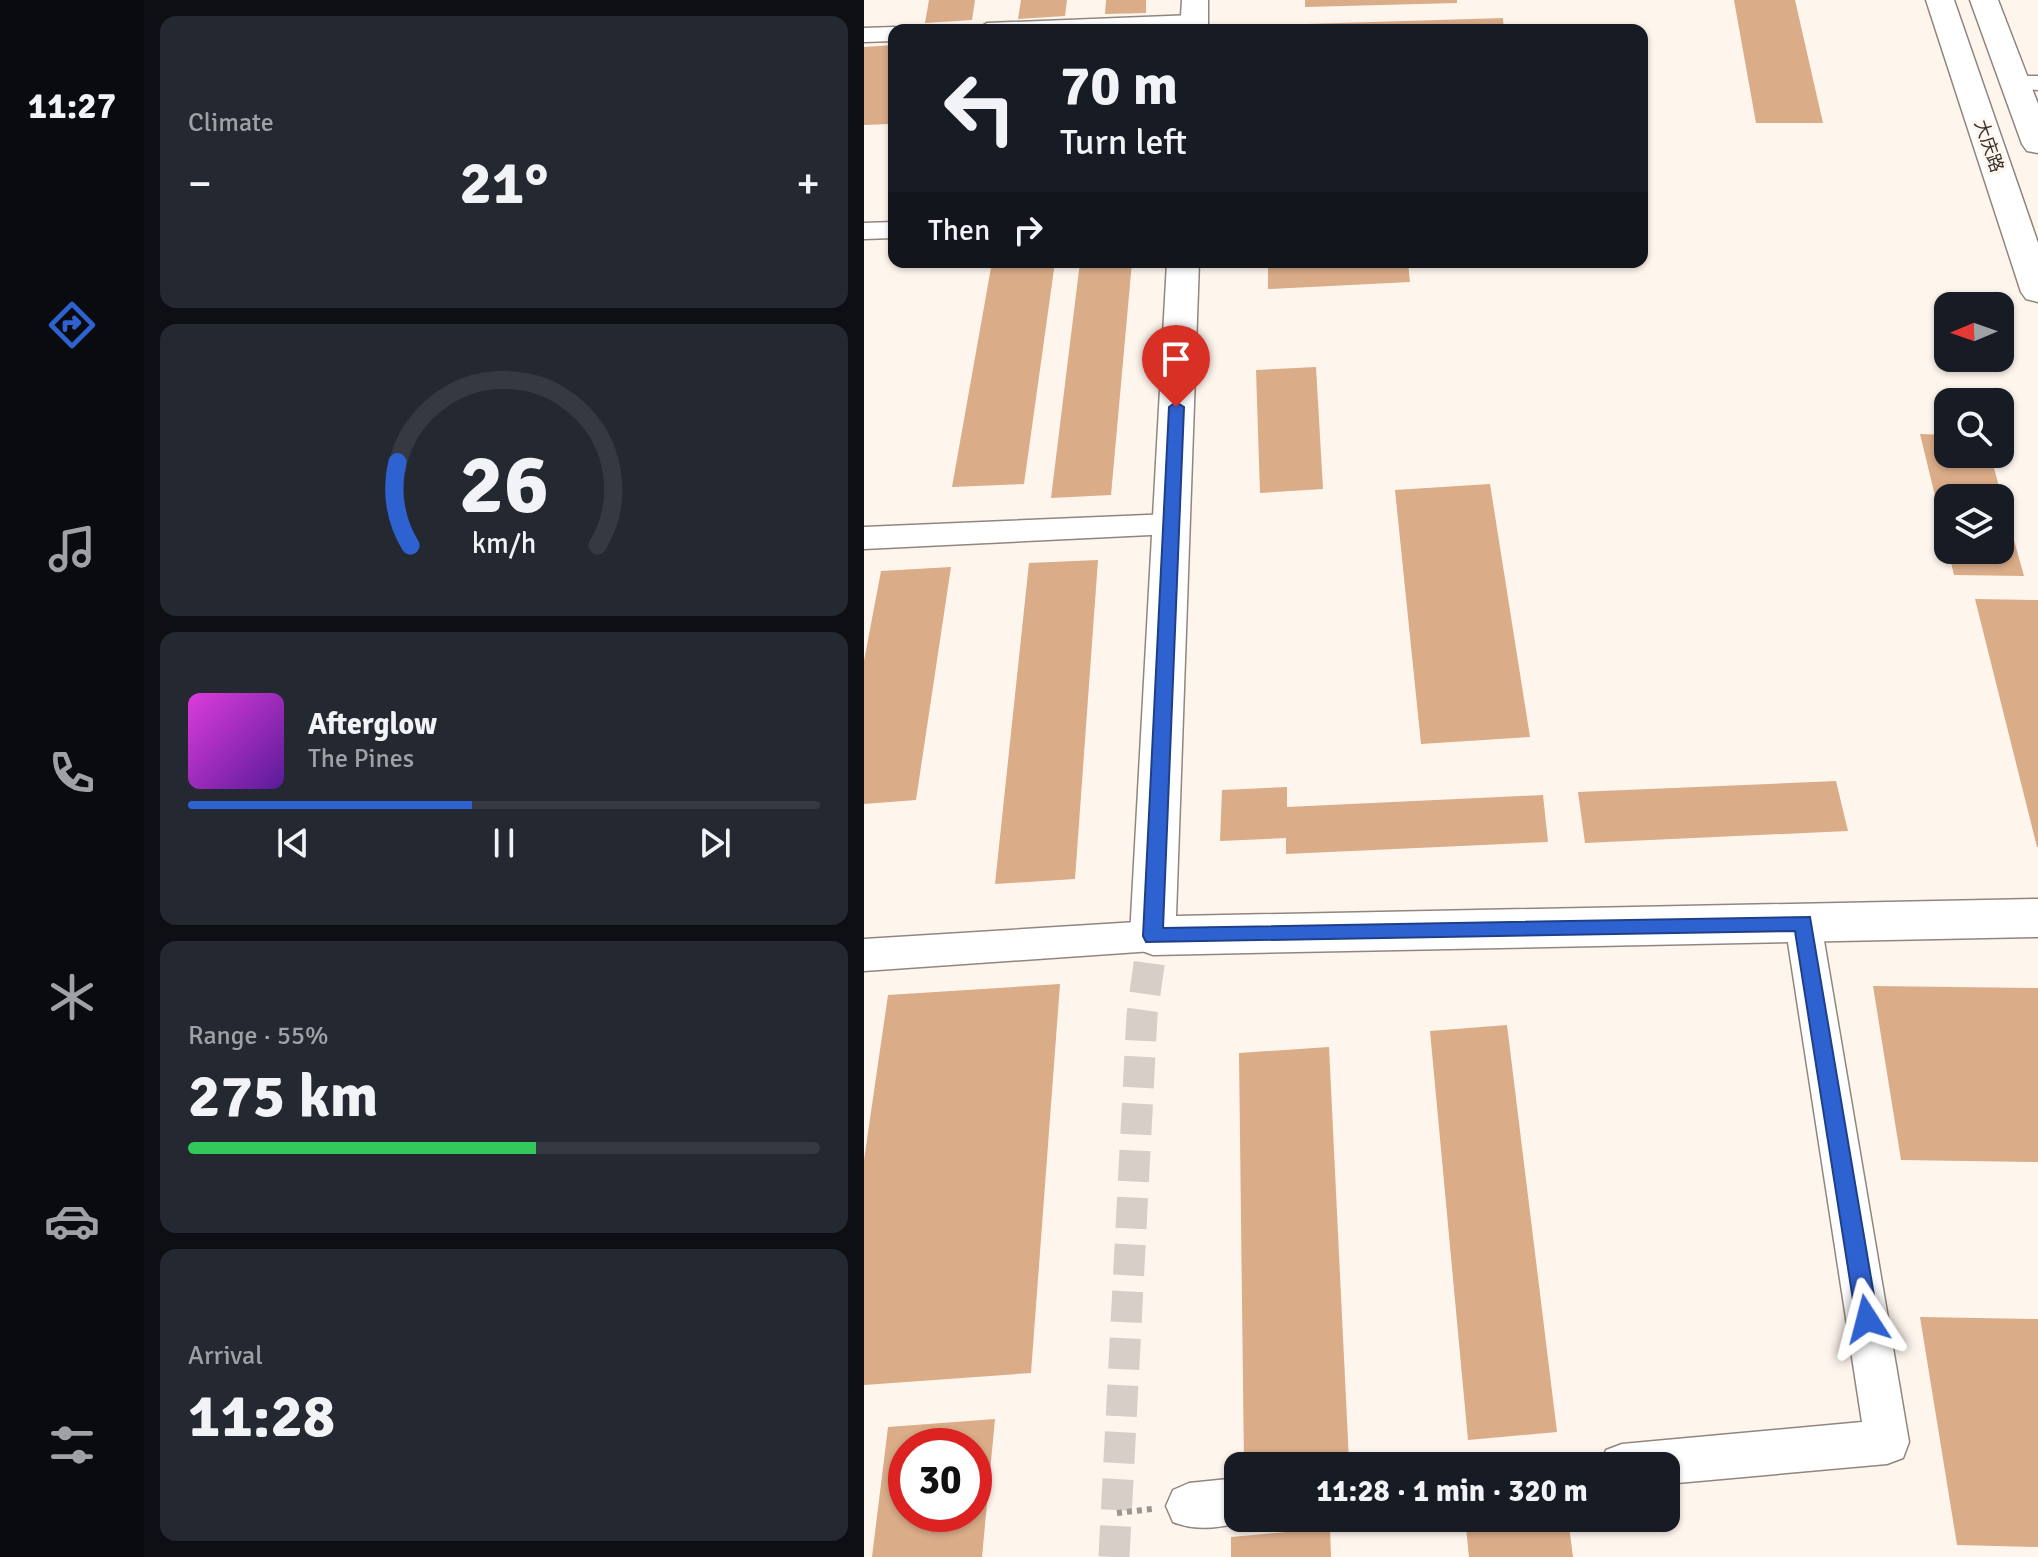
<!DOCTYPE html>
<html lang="en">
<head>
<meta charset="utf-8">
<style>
	body { margin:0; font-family:Signika,"Noto Sans SC",sans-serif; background:#242831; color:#f1f3f6; height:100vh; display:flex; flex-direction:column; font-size:30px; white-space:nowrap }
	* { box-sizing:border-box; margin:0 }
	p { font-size:26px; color:#9ea1a6 }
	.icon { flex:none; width:44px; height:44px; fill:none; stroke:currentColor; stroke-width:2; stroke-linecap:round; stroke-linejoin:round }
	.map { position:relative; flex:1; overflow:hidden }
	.side { display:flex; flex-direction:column; gap:16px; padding:16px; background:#0d0f14; width:720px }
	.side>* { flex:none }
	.banner { position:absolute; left:24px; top:24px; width:760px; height:244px; border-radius:16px; box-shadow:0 2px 6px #0004; background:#171b24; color:#f1f3f6; overflow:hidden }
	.needle { width:52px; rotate:268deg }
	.controls { position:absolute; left:1070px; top:292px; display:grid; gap:16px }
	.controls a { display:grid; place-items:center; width:80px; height:80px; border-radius:16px; background:#171b24; box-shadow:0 2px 6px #0004; font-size:40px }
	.speed { position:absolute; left:24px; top:1428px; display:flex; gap:16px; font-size:40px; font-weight:700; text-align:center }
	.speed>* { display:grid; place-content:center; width:104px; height:104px; border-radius:50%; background:#171b24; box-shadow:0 2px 6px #0004; line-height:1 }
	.speed .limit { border:12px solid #d22; background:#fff; color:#111 }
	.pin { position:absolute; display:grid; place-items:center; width:68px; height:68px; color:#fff; margin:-82px -34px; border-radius:50% 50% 50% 0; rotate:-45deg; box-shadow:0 0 8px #0007 }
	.pin .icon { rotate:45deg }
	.me { position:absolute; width:88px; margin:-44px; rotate:351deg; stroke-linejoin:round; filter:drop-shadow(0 0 6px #0008) }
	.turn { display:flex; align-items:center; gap:28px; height:168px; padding:0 40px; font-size:36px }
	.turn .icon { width:104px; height:104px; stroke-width:2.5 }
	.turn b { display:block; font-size:56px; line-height:68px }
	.then { display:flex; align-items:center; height:76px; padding:0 40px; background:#0003; gap:16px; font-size:30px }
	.big { font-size:60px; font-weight:700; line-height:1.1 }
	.side .widget { flex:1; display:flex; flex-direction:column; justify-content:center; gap:12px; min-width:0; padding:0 28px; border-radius:16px; background:#242831 }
	.side .dial { align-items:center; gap:0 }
	.dial svg { height:208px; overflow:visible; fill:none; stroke:#363941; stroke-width:7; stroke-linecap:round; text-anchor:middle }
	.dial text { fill:#f1f3f6; stroke:none }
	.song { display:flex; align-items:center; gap:24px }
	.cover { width:96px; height:96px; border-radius:12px; background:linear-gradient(135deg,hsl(300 70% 55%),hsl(270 70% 35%)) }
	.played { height:8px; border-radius:4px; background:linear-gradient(90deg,#2f62d1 45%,#363941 45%) }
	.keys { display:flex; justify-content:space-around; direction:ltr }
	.heat { display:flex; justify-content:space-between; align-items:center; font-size:44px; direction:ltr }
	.charge { height:12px; border-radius:6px; background:linear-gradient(90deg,#34c759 55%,#363941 0) }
	.trip { position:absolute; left:360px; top:1452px; width:456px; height:80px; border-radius:16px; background:#171b24; box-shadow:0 2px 6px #0004; font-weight:700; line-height:80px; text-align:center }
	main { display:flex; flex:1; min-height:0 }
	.tabs { display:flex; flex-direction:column; width:144px; justify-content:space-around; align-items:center; background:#090b0e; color:#9ea1a6 }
	.tabs .icon { width:56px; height:56px }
	.tabs .current { color:#2f62d1 }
	.tabs b { font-size:36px; color:#f1f3f6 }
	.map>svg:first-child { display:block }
	.building { fill:#daac88; fill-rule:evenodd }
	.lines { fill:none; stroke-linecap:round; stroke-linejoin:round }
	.pedestrian-tunnel { stroke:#d6cec7; stroke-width:31; stroke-dasharray:31 16; stroke-linecap:butt }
	.minor-casing { stroke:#91867e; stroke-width:3 }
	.tertiary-casing { stroke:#91867e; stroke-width:3 }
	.primary-casing { stroke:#91867e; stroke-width:3 }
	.path { stroke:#9b948f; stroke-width:6; stroke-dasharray:5 5; stroke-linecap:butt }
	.minor { fill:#fff; fill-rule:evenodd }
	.tertiary { fill:#fff; fill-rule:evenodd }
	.primary { fill:#fff; fill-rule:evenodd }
	.route { fill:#2f62d1; stroke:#1f4088; stroke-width:2 }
	.labels { text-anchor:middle; stroke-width:6; stroke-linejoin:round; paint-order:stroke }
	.far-street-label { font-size:18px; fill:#37322f; stroke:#fef5ed }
</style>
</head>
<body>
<main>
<nav class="tabs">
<b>11:27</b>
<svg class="icon current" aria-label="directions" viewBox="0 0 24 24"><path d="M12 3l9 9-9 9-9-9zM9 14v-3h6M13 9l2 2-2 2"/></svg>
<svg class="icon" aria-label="music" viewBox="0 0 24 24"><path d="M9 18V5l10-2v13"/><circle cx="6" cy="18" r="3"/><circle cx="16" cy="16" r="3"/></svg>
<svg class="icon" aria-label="phone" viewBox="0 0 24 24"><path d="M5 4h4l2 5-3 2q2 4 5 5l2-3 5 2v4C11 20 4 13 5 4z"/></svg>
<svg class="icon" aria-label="climate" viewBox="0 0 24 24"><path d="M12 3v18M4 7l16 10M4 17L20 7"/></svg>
<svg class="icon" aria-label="car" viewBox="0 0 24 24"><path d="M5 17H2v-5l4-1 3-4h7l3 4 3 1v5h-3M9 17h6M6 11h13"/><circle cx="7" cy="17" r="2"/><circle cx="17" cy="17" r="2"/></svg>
<svg class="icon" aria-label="filters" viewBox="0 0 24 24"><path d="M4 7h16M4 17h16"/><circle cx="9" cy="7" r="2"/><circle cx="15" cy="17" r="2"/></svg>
</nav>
<section class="side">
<div class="widget"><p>Climate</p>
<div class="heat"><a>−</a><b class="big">21°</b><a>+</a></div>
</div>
<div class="widget dial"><svg viewBox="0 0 100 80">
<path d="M14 69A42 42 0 1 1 86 69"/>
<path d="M14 69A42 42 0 0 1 9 37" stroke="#2f62d1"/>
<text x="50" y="56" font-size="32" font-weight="700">26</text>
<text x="50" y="72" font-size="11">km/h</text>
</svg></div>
<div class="widget">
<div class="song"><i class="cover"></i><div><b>Afterglow</b><p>The Pines</p></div></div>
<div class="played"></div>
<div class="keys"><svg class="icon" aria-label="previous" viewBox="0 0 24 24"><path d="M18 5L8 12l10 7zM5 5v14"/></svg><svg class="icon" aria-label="pause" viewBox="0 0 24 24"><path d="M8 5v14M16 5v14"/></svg><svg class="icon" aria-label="next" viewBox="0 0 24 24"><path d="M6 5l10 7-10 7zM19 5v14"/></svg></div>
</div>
<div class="widget"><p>Range · 55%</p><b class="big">275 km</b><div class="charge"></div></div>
<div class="widget"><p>Arrival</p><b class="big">11:28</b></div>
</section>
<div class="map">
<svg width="1174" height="1557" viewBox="0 0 1174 1557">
	<rect width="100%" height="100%" fill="#fef5ed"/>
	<!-- building -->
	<path class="building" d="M65 0H111L108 20 61 23Z
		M157 0H203L201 16 154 19Z
		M242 0H282V13L241 14Z
		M441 0H593V3L441 7Z
		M870 0H931L959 123H892Z
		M639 18 640 30H443V24Z
		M30 45V99L25 124 0 125V47Z
		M128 262H191L160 484 88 487Z
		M216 262H268L247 495 187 498Z
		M404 262H544L546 282 404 289Z
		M452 367 459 489 396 493 392 370Z
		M1056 434 1084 435V454H1126L1160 576 1090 575 1084 550H1136V498H1084L1083 545Z
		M626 484 666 737 557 744 531 490Z
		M234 560 211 879 131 884 165 563Z
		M87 567 52 800 0 804V661L17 571Z
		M1111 599 1174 600V847H1173Z
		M972 781 984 831 721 843 714 792Z
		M423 787V807L679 795 684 842 422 854V838L356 841 358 790Z
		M196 984 167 1373 0 1385V1160L24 995Z
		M1009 986 1174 988V1162L1037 1160Z
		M643 1025 693 1432 604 1440 566 1031Z
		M465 1047 485 1461 380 1466 375 1053Z
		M1056 1317 1174 1319V1547L1093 1545Z
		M131 1419 118 1557H8L24 1427ZM42 1446H110V1514H42Z
		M601 1518H704L709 1557H605Z
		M466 1528 467 1557H367V1537Z"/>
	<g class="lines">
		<!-- pedestrian-tunnel -->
		<path class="pedestrian-tunnel" d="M250 1557 278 1015 289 936"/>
		<defs>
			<path id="minor" d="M330 15 338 17 341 22 338 27 112 30 123 23Z
				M30 27 38 30H30V41L0 42V28Z
				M1151 76H1174V90L1143 88 1139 83 1143 78Z
				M30 222V238L0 239V223Z
				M307 514 318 517 322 524 318 531 307 534 0 549V527Z
				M939 908 952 912 957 923 1045 1442 1039 1458 1023 1464 802 1484V1466H736L742 1450 758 1444 998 1422 921 923 926 912Z
				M289 921 302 925 307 936 302 947 289 951 0 971V939Z
				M374 1478V1518H388C364 1528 333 1532 309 1522L302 1506 309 1490 325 1483Z"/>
			<path id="tertiary" d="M318 0H344V30H316Z
				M303 262H335L312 916 1174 899V937L289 955 273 949 266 936Z"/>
			<path id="primary" d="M1062 0H1090L1174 243V302L1162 299 1157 292Z
				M1106 0H1134L1174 104V153L1163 151 1158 144Z"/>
		</defs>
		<!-- minor casing -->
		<use href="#minor" class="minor-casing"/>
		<!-- tertiary casing -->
		<use href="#tertiary" class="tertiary-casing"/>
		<!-- primary casing -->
		<use href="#primary" class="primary-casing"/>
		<!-- path -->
		<path class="path" d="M253 1513 288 1509"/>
		<!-- minor -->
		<use href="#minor" class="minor"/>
		<!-- tertiary -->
		<use href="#tertiary" class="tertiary"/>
		<!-- primary -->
		<use href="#primary" class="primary"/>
	</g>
	<!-- route -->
	<path class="route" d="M312 402 320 407 299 928 946 917 1014 1319 1011 1327 1003 1331 995 1327 992 1319 931 931 282 942 279 936 305 407Z"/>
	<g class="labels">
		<!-- far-street labels -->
		<g class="far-street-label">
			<text transform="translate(1125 146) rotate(71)" y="6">大庆路</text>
		</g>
	</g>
</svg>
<div class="controls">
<a><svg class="needle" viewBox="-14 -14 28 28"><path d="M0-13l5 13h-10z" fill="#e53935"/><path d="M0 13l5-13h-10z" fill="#9ea1a6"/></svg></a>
<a><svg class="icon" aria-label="search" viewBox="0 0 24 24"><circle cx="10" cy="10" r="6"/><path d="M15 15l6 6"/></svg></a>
<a><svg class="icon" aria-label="layers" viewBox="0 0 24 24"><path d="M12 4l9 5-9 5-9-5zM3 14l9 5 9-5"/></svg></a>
</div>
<div class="speed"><div class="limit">30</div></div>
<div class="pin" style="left:312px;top:407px;background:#d93025"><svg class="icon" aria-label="arrive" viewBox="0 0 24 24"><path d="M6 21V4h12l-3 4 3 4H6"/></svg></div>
<svg class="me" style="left:1003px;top:1319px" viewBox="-20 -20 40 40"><path d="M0-17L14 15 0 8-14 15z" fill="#2f62d1" stroke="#fff" stroke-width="4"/></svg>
<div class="trip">11:28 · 1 min · 320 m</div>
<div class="banner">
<div class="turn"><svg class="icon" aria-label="left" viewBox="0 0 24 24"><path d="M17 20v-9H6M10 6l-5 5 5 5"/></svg><div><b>70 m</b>Turn left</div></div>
<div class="then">Then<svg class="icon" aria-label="right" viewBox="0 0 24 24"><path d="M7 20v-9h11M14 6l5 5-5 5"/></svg></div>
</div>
</div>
</main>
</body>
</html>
